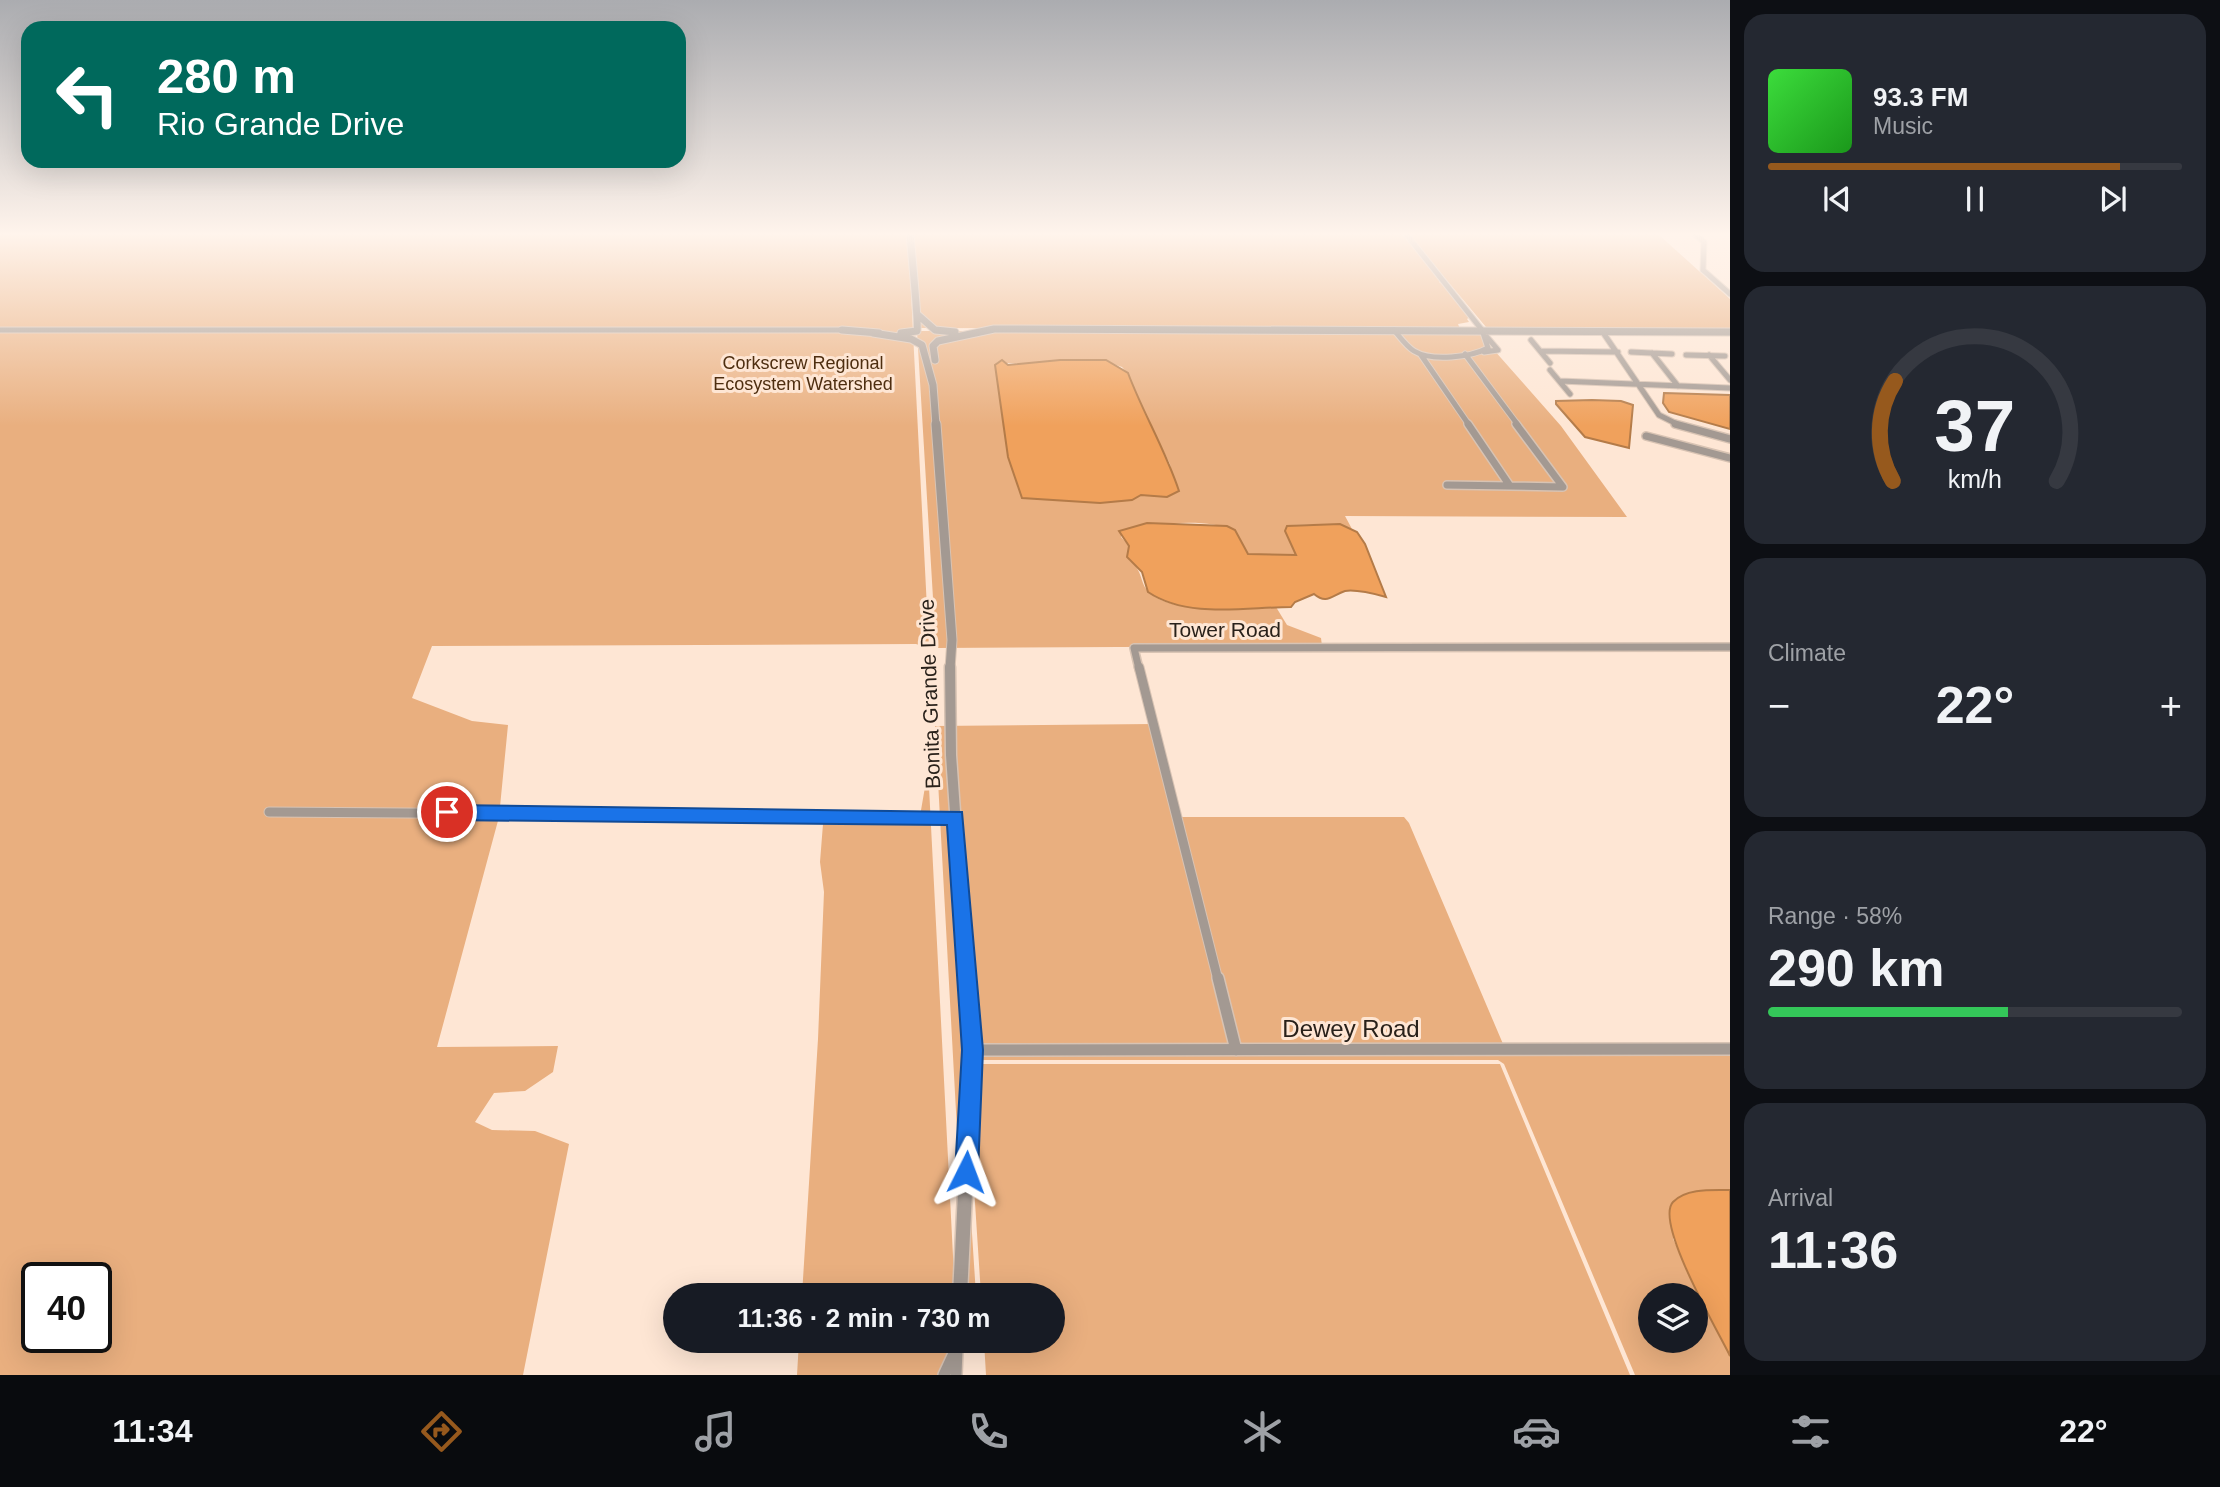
<!DOCTYPE html>
<html lang="en">
<head>
<meta charset="utf-8">
<style>
	body { margin:0; font-family:Arial,sans-serif; background:#242831; color:#f1f3f6; height:100vh; display:flex; flex-direction:column; font-size:26px; white-space:nowrap }
	* { box-sizing:border-box; margin:0 }
	p { font-size:23px; color:#9ea1a6 }
	.icon { flex:none; width:38px; height:38px; fill:none; stroke:currentColor; stroke-width:2; stroke-linecap:round; stroke-linejoin:round }
	.map { position:relative; flex:1; overflow:hidden }
	.sheet { display:flex; flex-direction:column; gap:14px; padding:14px; background:#0d0f14; width:490px }
	.sheet>* { flex:none }
	.hud { position:absolute; left:21px; top:21px; width:665px; height:147px; border-radius:21px; box-shadow:0 7px 28px #0002; background:#00695c; color:#fff; overflow:hidden }
	.tools { position:absolute; left:1638px; top:1283px; display:grid; gap:14px }
	.tools a { display:grid; place-items:center; width:70px; height:70px; border-radius:50%; background:#171b24; box-shadow:0 7px 28px #0002; font-size:35px }
	.speed { position:absolute; left:21px; top:1262px; display:flex; gap:14px; font-size:35px; font-weight:700; text-align:center }
	.speed>* { display:grid; place-content:center; width:91px; height:91px; border-radius:50%; background:#171b24; box-shadow:0 7px 28px #0002; line-height:1 }
	.speed .limit { border:4px solid #111; border-radius:10px; background:#fff; color:#111 }
	.pin { position:absolute; display:grid; place-items:center; width:60px; height:60px; color:#fff; margin:-30px; border:4px solid #fff; border-radius:50%; box-shadow:0 2px 7px #0007 }
	.me { position:absolute; width:77px; margin:-38px; rotate:3deg; stroke-linejoin:round; filter:drop-shadow(0 0 5px #0008) }
	.turn { display:flex; align-items:center; gap:24px; height:147px; padding:0 21px; font-size:32px }
	.turn .icon { width:91px; height:91px; stroke-width:2.5 }
	.turn b { display:block; font-size:49px; line-height:60px }
	.big { font-size:52px; font-weight:700; line-height:1.1 }
	.sheet .tile { flex:1; display:flex; flex-direction:column; justify-content:center; gap:10px; min-width:0; padding:0 24px; border-radius:21px; background:#242831 }
	.sheet .dial { align-items:center; gap:0 }
	.dial svg { height:182px; overflow:visible; fill:none; stroke:#363941; stroke-width:7; stroke-linecap:round; text-anchor:middle }
	.dial text { fill:#f1f3f6; stroke:none }
	.song { display:flex; align-items:center; gap:21px }
	.cover { width:84px; height:84px; border-radius:10px; background:linear-gradient(135deg,hsl(120 70% 55%),hsl(120 70% 35%)) }
	.played { height:7px; border-radius:4px; background:linear-gradient(90deg,#96591d 85%,#363941 85%) }
	.keys { display:flex; justify-content:space-around; direction:ltr }
	.heat { display:flex; justify-content:space-between; align-items:center; font-size:38px; direction:ltr }
	.charge { height:10px; border-radius:5px; background:linear-gradient(90deg,#34c759 58%,#363941 0) }
	.trip { position:absolute; left:663px; top:1283px; width:402px; height:70px; border-radius:35px; background:#171b24; box-shadow:0 7px 28px #0002; font-weight:700; line-height:70px; text-align:center }
	.dock { display:flex; height:112px; justify-content:space-around; align-items:center; background:#090b0e; color:#9ea1a6 }
	.dock .icon { width:49px; height:49px }
	.dock .selected { color:#96591d }
	.dock b { font-size:32px; color:#f1f3f6 }
	main { display:flex; flex:1; min-height:0 }
	.map>svg:first-child { display:block }
	.green { fill:#e9af7f; fill-rule:evenodd }
	.water { fill:#f0a15c; stroke:#b47b48; stroke-width:2 }
	.lines { fill:none; stroke-linecap:round; stroke-linejoin:round }
	.minor-far3-casing { stroke:#d8c3b3; stroke-width:7 }
	.minor-far2-casing { stroke:#d8c3b3; stroke-width:10 }
	.minor-far1-casing { stroke:#d8c3b3; stroke-width:11 }
	.minor-casing { stroke:#d8c3b3; stroke-width:14 }
	.tertiary-far3-casing { stroke:#d8c3b3; stroke-width:9 }
	.tertiary-far2-casing { stroke:#d8c3b3; stroke-width:11 }
	.tertiary-far1-casing { stroke:#d8c3b3; stroke-width:13 }
	.tertiary-casing { stroke:#d8c3b3; stroke-width:17 }
	.minor-far3 { stroke:#a39992; stroke-width:5 }
	.minor-far2 { stroke:#a39992; stroke-width:7 }
	.minor-far1 { stroke:#a39992; stroke-width:9 }
	.minor { stroke:#a39992; stroke-width:11 }
	.tertiary-far3 { stroke:#a39992; stroke-width:7 }
	.tertiary-far2 { stroke:#a39992; stroke-width:9 }
	.tertiary-far1 { stroke:#a39992; stroke-width:10 }
	.tertiary { stroke:#a39992; stroke-width:14 }
	.route { fill:#1a73e8; stroke:#114b97; stroke-width:2 }
	.labels { text-anchor:middle; stroke-width:6; stroke-linejoin:round; paint-order:stroke }
	.far-park-label { font-size:18px; fill:#4e2e10; stroke:#fee6d4 }
	.street-label { font-size:21px; fill:#29211a; stroke:#fee6d4 }
	.near-street-label { font-size:24px; fill:#29211a; stroke:#fee6d4 }
</style>
</head>
<body>
<main>
<div class="map">
<svg width="1730" height="1375" viewBox="0 0 1730 1375">
	<rect width="100%" height="100%" fill="#fee6d4"/>
	<!-- green -->
	<path class="green" d="M0 234H908L929 648 916 644 432 646 412 698 472 721 508 725 499 817 437 1047 558 1046 553 1072 525 1091 494 1093 475 1122 492 1130 535 1131 569 1144 523 1375H0ZM37 1278H96V1337H37Z
		M913 234H1406L1414 249 1442 280 1439 282 1447 288 1470 317 1467 319 1469 322 1458 324 1460 329 917 328Z
		M1408 234H1658L1730 299V329L1486 327Z
		M917 331 1478 332 1561 426 1627 517 1345 516 1352 529 1340 524 1291 525 1285 531 1297 555 1251 557 1243 548 1234 530C1205 517 1153 524 1122 530L1121 537 1129 546V560C1144 571 1139 583 1149 592 1174 616 1243 607 1276 607L1287 625 1321 638 1322 646 936 648ZM1101 360 1122 367 1129 375 1137 399 1170 464 1175 493C1163 502 1152 492 1140 496 1102 507 1061 500 1022 498L1008 457 997 362C1025 366 1068 361 1101 360Z
		M1153 724 1173 817H1404L1409 823 1506 1051 1730 1046V1190L1697 1191 1673 1239 1730 1356V1375H1635L1504 1064 1498 1060H964L961 1064 976 1295H966L935 726ZM1650 1295H1696V1340H1650Z
		M925 787H929L955 1295H802L818 1039 824 892 820 862 823 824 829 823V816H920Z
		M966 1064H1500L1630 1375H986L984 1341 1054 1340V1295H981Z
		M799 1341H957L959 1375H797Z"/>
	<!-- water -->
	<path class="water" d="M1060 360H1106L1128 373C1143 413 1165 449 1179 491L1167 497 1141 495 1132 500 1100 503 1022 498 1008 457 995 365 1002 360 1008 365Z
		M1664 393 1730 395V429L1669 412 1663 403Z
		M1592 400 1621 401 1633 405 1629 448 1585 437 1556 404V401Z
		M1147 523 1227 526 1235 530 1248 554 1296 555 1285 531 1287 526 1340 524 1357 532 1365 544 1386 597C1375 594 1356 589 1345 591 1332 595 1327 605 1314 594L1295 602 1291 607C1246 607 1188 619 1148 592L1142 572 1127 557 1129 546 1119 531Z
		M1730 1190V1356C1718 1331 1654 1222 1673 1202 1686 1188 1712 1190 1730 1190Z"/>
	<g class="lines">
		<defs>
			<path id="minor-far3" d="M1695 234 1704 242 1703 270 1730 294
				M0 330H842
				M1394 330C1400 337 1406 346 1414 351 1432 362 1471 357 1488 348L1482 330 1406 234
				M1602 331 1659 415 1679 425
				M1531 340 1550 363
				M1541 351 1618 352
				M1484 352 1498 350 1487 337
				M1631 352 1672 354
				M1652 353 1678 386
				M1465 354 1518 425
				M1421 355 1469 425
				M1686 355 1725 356
				M1709 355 1730 380
				M1550 370 1570 394
				M1560 381 1730 388"/>
			<path id="minor-far2" d="M1468 424 1510 486 1563 487 1516 424
				M1675 424 1730 439
				M1646 436 1730 458
				M1447 485 1510 486
				M1139 669 1134 648 1730 647"/>
			<path id="minor-far1" d="M1139 667 1218 980
				M269 812 955 817"/>
			<path id="minor" d="M1218 978 1236 1050
				M972 1050 1730 1049
				M944 1375 957 1347
				M956 1375 957 1350"/>
			<path id="tertiary-far3" d="M918 315 935 330 955 332
				M842 330 879 333
				M873 333 911 339 922 345 933 385 936 425
				M901 333 917 331C919 325 911 248 910 234
				M935 360 933 346 938 341 994 329 1730 332"/>
			<path id="tertiary-far2" d="M936 424 952 640 950 669"/>
			<path id="tertiary-far1" d="M950 667 951 755 967 980"/>
			<path id="tertiary" d="M960 1295 972 1050 967 978
				M957 1347 958 1340"/>
		</defs>
		<!-- minor-far3 casing -->
		<use href="#minor-far3" class="minor-far3-casing"/>
		<!-- minor-far2 casing -->
		<use href="#minor-far2" class="minor-far2-casing"/>
		<!-- minor-far1 casing -->
		<use href="#minor-far1" class="minor-far1-casing"/>
		<!-- minor casing -->
		<use href="#minor" class="minor-casing"/>
		<!-- tertiary-far3 casing -->
		<use href="#tertiary-far3" class="tertiary-far3-casing"/>
		<!-- tertiary-far2 casing -->
		<use href="#tertiary-far2" class="tertiary-far2-casing"/>
		<!-- tertiary-far1 casing -->
		<use href="#tertiary-far1" class="tertiary-far1-casing"/>
		<!-- tertiary casing -->
		<use href="#tertiary" class="tertiary-casing"/>
		<!-- minor-far3 -->
		<use href="#minor-far3" class="minor-far3"/>
		<!-- minor-far2 -->
		<use href="#minor-far2" class="minor-far2"/>
		<!-- minor-far1 -->
		<use href="#minor-far1" class="minor-far1"/>
		<!-- minor -->
		<use href="#minor" class="minor"/>
		<!-- tertiary-far3 -->
		<use href="#tertiary-far3" class="tertiary-far3"/>
		<!-- tertiary-far2 -->
		<use href="#tertiary-far2" class="tertiary-far2"/>
		<!-- tertiary-far1 -->
		<use href="#tertiary-far1" class="tertiary-far1"/>
		<!-- tertiary -->
		<use href="#tertiary" class="tertiary"/>
	</g>
	<!-- sky -->
	<linearGradient id="sky" x2="0" y2="1"><stop stop-color="#abacb0"/><stop offset="0.55" stop-color="#fff4ec"/><stop offset="1" stop-color="#fff4ec" stop-opacity="0"/></linearGradient>
	<rect width="1730" height="426" fill="url(#sky)"/>
	<!-- route -->
	<path class="route" d="M447 805 962 812 983 1050 978 1172 974 1180 966 1183 958 1180 955 1172 962 1050 947 825 447 820 438 812Z"/>
	<g class="labels">
		<!-- far-park labels -->
		<g class="far-park-label">
			<text x="803" y="369">Corkscrew Regional<tspan x="803" dy="21">Ecosystem Watershed</tspan></text>
		</g>
		<!-- street labels -->
		<g class="street-label">
			<text x="1225" y="637">Tower Road</text>
			<text transform="translate(930 694) rotate(-92)" y="7">Bonita Grande Drive</text>
		</g>
		<!-- near-street labels -->
		<g class="near-street-label">
			<text x="1351" y="1037">Dewey Road</text>
		</g>
	</g>
</svg>
<div class="tools">
<a><svg class="icon" aria-label="layers" viewBox="0 0 24 24"><path d="M12 4l9 5-9 5-9-5zM3 14l9 5 9-5"/></svg></a>
</div>
<div class="speed"><div class="limit">40</div></div>
<div class="pin" style="left:447px;top:812px;background:#d93025"><svg class="icon" aria-label="arrive" viewBox="0 0 24 24"><path d="M6 21V4h12l-3 4 3 4H6"/></svg></div>
<svg class="me" style="left:966px;top:1172px" viewBox="-20 -20 40 40"><path d="M0-17L14 15 0 8-14 15z" fill="#1a73e8" stroke="#fff" stroke-width="4"/></svg>
<div class="trip">11:36 · 2 min · 730 m</div>
<div class="hud">
<div class="turn"><svg class="icon" aria-label="left" viewBox="0 0 24 24"><path d="M17 20v-9H6M10 6l-5 5 5 5"/></svg><div><b>280 m</b>Rio Grande Drive</div></div>
</div>
</div>
<section class="sheet">
<div class="tile">
<div class="song"><i class="cover"></i><div><b>93.3 FM</b><p>Music</p></div></div>
<div class="played"></div>
<div class="keys"><svg class="icon" aria-label="previous" viewBox="0 0 24 24"><path d="M18 5L8 12l10 7zM5 5v14"/></svg><svg class="icon" aria-label="pause" viewBox="0 0 24 24"><path d="M8 5v14M16 5v14"/></svg><svg class="icon" aria-label="next" viewBox="0 0 24 24"><path d="M6 5l10 7-10 7zM19 5v14"/></svg></div>
</div>
<div class="tile dial"><svg viewBox="0 0 100 80">
<path d="M14 69A42 42 0 1 1 86 69"/>
<path d="M14 69A42 42 0 0 1 15 25" stroke="#96591d"/>
<text x="50" y="56" font-size="32" font-weight="700">37</text>
<text x="50" y="72" font-size="11">km/h</text>
</svg></div>
<div class="tile"><p>Climate</p>
<div class="heat"><a>−</a><b class="big">22°</b><a>+</a></div>
</div>
<div class="tile"><p>Range · 58%</p><b class="big">290 km</b><div class="charge"></div></div>
<div class="tile"><p>Arrival</p><b class="big">11:36</b></div>
</section>
</main>
<nav class="dock">
<b>11:34</b>
<svg class="icon selected" aria-label="directions" viewBox="0 0 24 24"><path d="M12 3l9 9-9 9-9-9zM9 14v-3h6M13 9l2 2-2 2"/></svg>
<svg class="icon" aria-label="music" viewBox="0 0 24 24"><path d="M9 18V5l10-2v13"/><circle cx="6" cy="18" r="3"/><circle cx="16" cy="16" r="3"/></svg>
<svg class="icon" aria-label="phone" viewBox="0 0 24 24"><path d="M5 4h4l2 5-3 2q2 4 5 5l2-3 5 2v4C11 20 4 13 5 4z"/></svg>
<svg class="icon" aria-label="climate" viewBox="0 0 24 24"><path d="M12 3v18M4 7l16 10M4 17L20 7"/></svg>
<svg class="icon" aria-label="car" viewBox="0 0 24 24"><path d="M5 17H2v-5l4-1 3-4h7l3 4 3 1v5h-3M9 17h6M6 11h13"/><circle cx="7" cy="17" r="2"/><circle cx="17" cy="17" r="2"/></svg>
<svg class="icon" aria-label="filters" viewBox="0 0 24 24"><path d="M4 7h16M4 17h16"/><circle cx="9" cy="7" r="2"/><circle cx="15" cy="17" r="2"/></svg>
<b>22°</b>
</nav>
</body>
</html>
